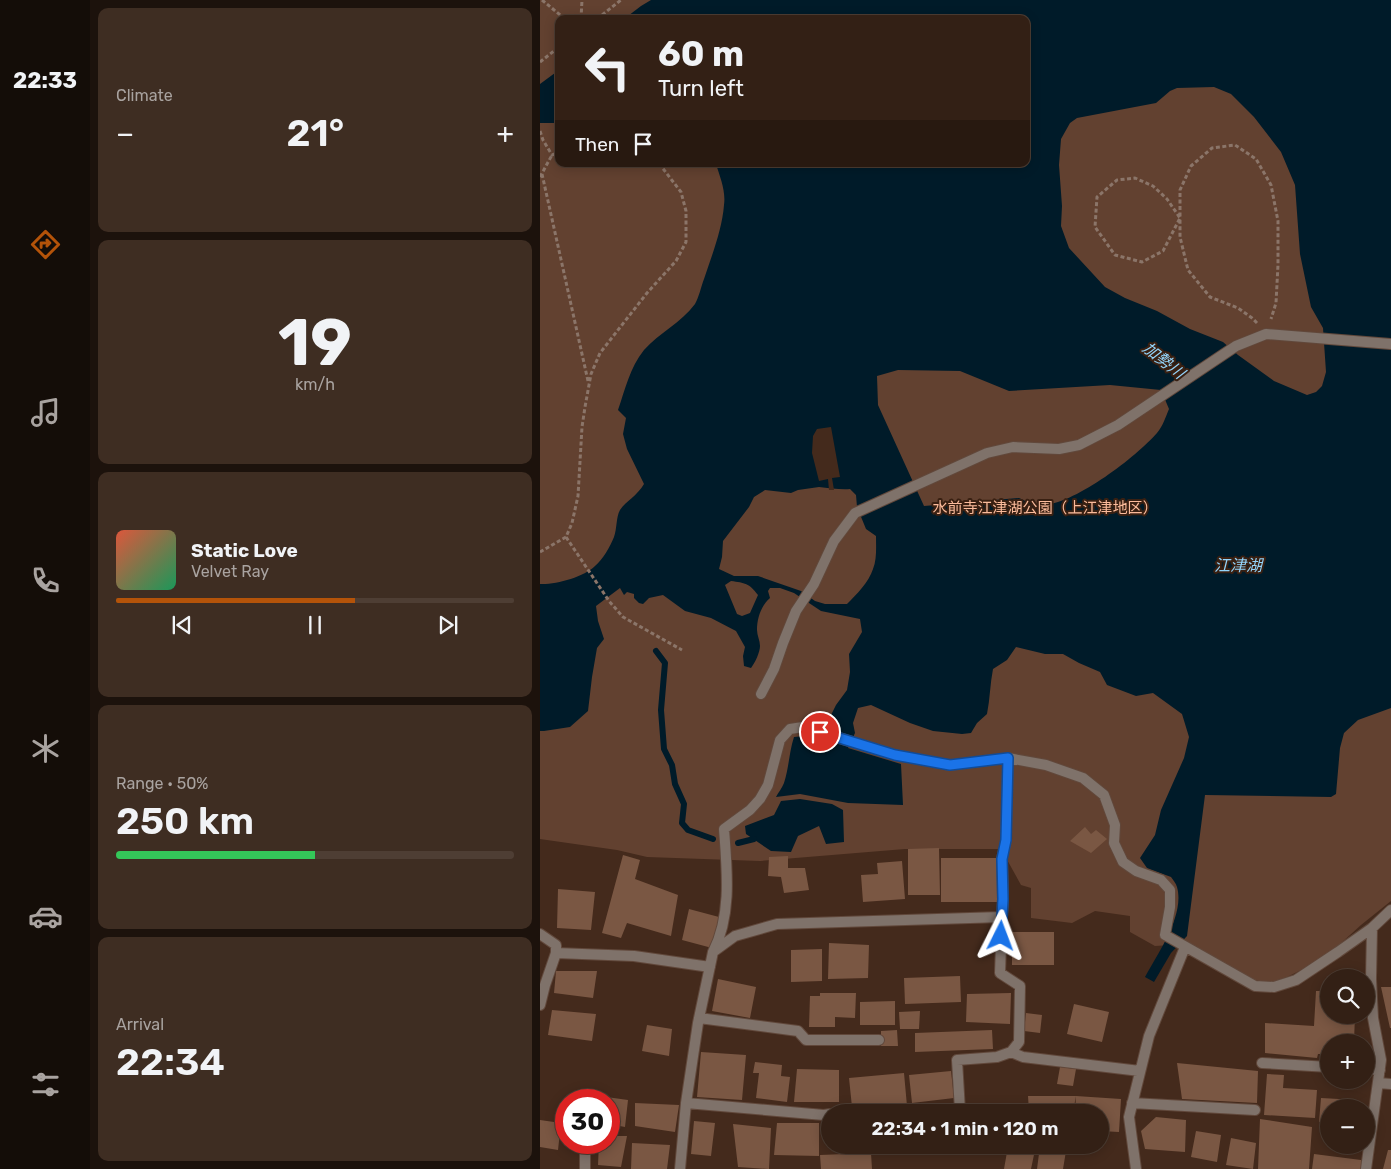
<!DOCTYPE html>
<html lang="en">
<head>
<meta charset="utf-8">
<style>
	body { margin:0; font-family:Rubik,"Noto Sans JP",sans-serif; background:#3e2d22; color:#f1f3f6; height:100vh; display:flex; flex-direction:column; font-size:19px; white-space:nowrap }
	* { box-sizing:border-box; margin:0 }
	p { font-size:16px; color:#a9a3a0 }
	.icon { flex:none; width:28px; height:28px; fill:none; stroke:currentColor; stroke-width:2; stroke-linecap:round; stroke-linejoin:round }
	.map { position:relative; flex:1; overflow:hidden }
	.drawer { display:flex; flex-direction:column; gap:8px; padding:8px; background:#1c120c; width:450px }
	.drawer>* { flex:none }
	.hud { position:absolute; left:15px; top:15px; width:475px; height:152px; border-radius:10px; box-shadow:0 2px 12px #0003,0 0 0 1px #4e3e34; background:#332015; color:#f1f3f6; overflow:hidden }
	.fabs { position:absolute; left:780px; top:969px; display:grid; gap:10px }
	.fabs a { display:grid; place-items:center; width:55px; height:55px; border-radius:50%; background:#332015; box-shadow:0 2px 12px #0003,0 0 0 1px #4e3e34; font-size:25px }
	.speed { position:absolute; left:15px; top:1089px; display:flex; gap:10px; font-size:25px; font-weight:700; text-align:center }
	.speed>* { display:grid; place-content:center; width:65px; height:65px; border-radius:50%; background:#332015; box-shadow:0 2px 12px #0003,0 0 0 1px #4e3e34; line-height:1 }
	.speed .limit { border:8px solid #d22; background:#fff; color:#111 }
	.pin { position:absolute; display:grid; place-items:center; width:42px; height:42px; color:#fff; margin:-21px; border:2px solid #fff; border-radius:50%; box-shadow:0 1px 5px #0007 }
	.me { position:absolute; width:55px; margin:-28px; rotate:3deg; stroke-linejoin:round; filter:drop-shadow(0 0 4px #0008) }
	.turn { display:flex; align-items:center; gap:18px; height:105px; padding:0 20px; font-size:22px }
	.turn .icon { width:65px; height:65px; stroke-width:2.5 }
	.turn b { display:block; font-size:35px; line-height:42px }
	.then { display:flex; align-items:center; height:48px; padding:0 20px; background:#0003; gap:10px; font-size:19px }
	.big { font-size:38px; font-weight:600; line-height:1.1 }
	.drawer .card { flex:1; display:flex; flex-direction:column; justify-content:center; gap:8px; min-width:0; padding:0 18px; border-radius:10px; background:#3e2d22 }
	.drawer .dial { align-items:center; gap:0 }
	.dial b { font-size:65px; line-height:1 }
	.song { display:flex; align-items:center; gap:15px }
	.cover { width:60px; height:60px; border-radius:8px; background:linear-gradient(135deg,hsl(10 70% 55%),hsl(150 70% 35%)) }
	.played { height:5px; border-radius:2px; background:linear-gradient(90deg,#b45309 60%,#4e3e34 60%) }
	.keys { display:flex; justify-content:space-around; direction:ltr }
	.heat { display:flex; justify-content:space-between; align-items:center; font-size:28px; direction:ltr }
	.charge { height:8px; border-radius:4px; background:linear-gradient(90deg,#34c759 50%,#4e3e34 0) }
	.trip { position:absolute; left:281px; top:1104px; width:288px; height:50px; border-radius:25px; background:#332015; box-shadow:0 2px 12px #0003,0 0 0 1px #4e3e34; font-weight:600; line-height:50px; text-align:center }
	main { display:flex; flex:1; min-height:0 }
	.tabs { display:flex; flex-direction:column; width:90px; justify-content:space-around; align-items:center; background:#140d08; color:#a9a3a0 }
	.tabs .icon { width:35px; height:35px }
	.tabs .active { color:#b45309 }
	.tabs b { font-size:22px; color:#f1f3f6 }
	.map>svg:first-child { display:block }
	.green { fill:#624130; fill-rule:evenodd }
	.water { fill:#001b29; fill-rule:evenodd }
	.pier { fill:#442a1c }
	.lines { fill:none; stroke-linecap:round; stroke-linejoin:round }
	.stream { stroke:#001b29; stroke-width:6 }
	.building { fill:#7a5743 }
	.street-casing { stroke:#61483b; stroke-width:12 }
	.path { stroke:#8b7569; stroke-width:3; stroke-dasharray:4 2.5; stroke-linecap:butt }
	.street { stroke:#7f726a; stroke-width:10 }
	.route-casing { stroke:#114b97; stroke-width:12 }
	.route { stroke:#1a73e8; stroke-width:9 }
	.labels { text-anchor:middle; stroke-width:4; stroke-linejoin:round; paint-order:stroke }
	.park-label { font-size:15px; fill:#fbbb9b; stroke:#392012 }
	.water-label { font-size:16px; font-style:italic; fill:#93d4fa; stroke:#392012 }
</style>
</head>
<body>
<main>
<nav class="tabs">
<b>22:33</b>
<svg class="icon active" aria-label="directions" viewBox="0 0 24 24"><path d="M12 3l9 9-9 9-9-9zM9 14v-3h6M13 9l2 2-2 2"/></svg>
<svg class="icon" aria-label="music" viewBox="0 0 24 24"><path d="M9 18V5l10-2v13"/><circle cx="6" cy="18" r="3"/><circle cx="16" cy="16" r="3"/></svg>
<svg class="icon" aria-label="phone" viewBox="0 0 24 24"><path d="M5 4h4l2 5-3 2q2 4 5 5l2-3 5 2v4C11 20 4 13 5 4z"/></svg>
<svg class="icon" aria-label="climate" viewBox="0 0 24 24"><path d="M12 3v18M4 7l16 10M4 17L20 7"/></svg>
<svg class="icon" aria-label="car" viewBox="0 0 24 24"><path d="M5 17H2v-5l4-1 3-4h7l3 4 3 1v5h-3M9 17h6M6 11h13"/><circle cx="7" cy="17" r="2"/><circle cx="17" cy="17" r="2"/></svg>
<svg class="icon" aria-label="filters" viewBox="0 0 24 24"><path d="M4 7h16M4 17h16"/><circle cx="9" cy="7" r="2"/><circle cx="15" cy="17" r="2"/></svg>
</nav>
<section class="drawer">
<div class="card"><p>Climate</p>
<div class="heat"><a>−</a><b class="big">21°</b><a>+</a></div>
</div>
<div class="card dial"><b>19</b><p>km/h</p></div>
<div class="card">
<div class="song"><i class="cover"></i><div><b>Static Love</b><p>Velvet Ray</p></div></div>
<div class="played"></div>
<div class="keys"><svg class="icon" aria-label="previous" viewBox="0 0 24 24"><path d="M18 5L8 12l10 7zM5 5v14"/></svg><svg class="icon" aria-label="pause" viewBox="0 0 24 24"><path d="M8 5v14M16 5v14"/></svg><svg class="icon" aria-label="next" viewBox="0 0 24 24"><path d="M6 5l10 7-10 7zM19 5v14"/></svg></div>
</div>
<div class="card"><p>Range · 50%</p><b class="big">250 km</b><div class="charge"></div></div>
<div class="card"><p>Arrival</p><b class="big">22:34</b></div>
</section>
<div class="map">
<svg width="851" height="1169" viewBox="0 0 851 1169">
	<rect width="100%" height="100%" fill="#442a1c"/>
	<!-- green -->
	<path class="green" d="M0 0H851V901L821 925 799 945 771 965 747 977 729 983 715 980 646 944 615 946 590 932V916L555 911 532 923 491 918V888L481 885 461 849H365L220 861 107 857 77 850 0 839ZM19 19H486V164H19Z"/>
	<!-- water -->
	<path class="water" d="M111 0H851V708L818 720 804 733 800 748 796 794 791 797 665 795 647 936 631 953 614 982 605 977C618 953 645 915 637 887 636 883 633 880 631 877L607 868 600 858 615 835 621 810 644 758 649 737 642 714 613 693 596 696 567 685 560 672 539 663 523 654H505L476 647 467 660 453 669C450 684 450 699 447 714L437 723 431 733 422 734 393 731 370 723 331 705 318 708 313 723 315 733 308 748 361 764 363 805 308 803 260 794 236 797C238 793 242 788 244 783 249 768 249 752 254 737L265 736 282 740 290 722 291 715 296 705 307 690 310 672 309 654 322 632 320 619 281 611 254 593 240 588H230L228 591 230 598C221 606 217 618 217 630 217 635 220 641 220 646 220 652 215 663 211 668L204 666 203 656 205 647 196 631 171 618 145 611 123 595 109 598 103 604 99 603 94 598V594L87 592 84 595 80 588 56 606 58 621 64 639 57 648 52 677 48 711 30 727 4 731H0V584C15 585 44 577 55 566 63 559 70 547 74 537 77 529 76 517 80 510 86 501 97 496 104 484L87 449 83 434 86 418 78 410C85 390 90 367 104 350 119 333 141 323 155 304 159 297 161 287 164 279 172 255 182 230 184 205 186 191 180 177 176 164H486V19H84L101 6ZM674 87 691 94 714 117 741 152 755 185 760 254 771 307 783 328 786 372 782 386 776 392 767 395 734 381 698 355 683 342 650 329 617 311 585 298 565 287 529 248 521 226 522 206 519 165 521 139 530 123 537 118 616 103 630 91 637 88ZM358 370 420 371 469 391 570 385 621 390 629 409C626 416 623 426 617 433 596 457 537 502 505 505 495 506 488 502 479 498L384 506 338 405 337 376ZM279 487C289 488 302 490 310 489L316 495 317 507 326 529 336 536C336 547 337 559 333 569 329 582 316 595 307 604H285L275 601 261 591 218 576H194L179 569 182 557 183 541 209 507 214 497 225 490 251 493 258 490ZM191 581C205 583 209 583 218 595L210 613 202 616 197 614 185 585Z
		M19 70V123H0V84Z
		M260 799 292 804 303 810 304 842 286 844 279 826 258 836 251 852 231 851 206 834 205 826 234 815 241 801Z"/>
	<!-- pier -->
	<path class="pier" d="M291 427 300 477 292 478 294 490H289L288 479 279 481 272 453 273 436 277 429Z"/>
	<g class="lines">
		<!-- stream -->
		<path class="stream" d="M116 651 125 663 121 710 124 749 132 765 135 784 144 804 142 823 148 830 173 839
			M198 843 214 839"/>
	</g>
	<!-- building -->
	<path class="building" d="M545 827 551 834 556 830 567 839 551 853 530 841Z
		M399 848 400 895H368V849Z
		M83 855 100 860 95 879 138 895 131 936 87 923 81 938 62 933Z
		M248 856V868H265L269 890 244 893 241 877 228 876 229 857Z
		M401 858H458L457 902H401Z
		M362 861 365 899 323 902 321 875 338 874 337 863Z
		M18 889 55 892 51 930 17 928Z
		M149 909 179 917 172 948 142 940Z
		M472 932H514V965H472Z
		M289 943 329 945 328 978 288 979Z
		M282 949V981L251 982V950Z
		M16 971H57L53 998 14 993Z
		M420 976 421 1002 365 1004 364 978Z
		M178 979 216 987 210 1018 172 1011Z
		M841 987H851V1028H850Z
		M776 991H789V1015H815L814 1042H789V1054H778L777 1058 725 1053V1023L774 1026Z
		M280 993H316L315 1018 295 1017V1027H269L270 996H280Z
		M471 993 470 1024 426 1022 427 994Z
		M355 1001V1025H320V1002Z
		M534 1004 569 1012 562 1042 527 1034Z
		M12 1010 56 1014 52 1041 8 1035Z
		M380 1011 379 1029H360L359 1012Z
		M486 1013 502 1015 500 1033 484 1031Z
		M107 1025 132 1029 129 1056 102 1051Z
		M357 1030 358 1046H341V1031Z
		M452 1030 453 1049 375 1052V1033Z
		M161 1052 206 1055 202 1100 157 1097Z
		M215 1062 242 1065 241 1076 250 1077 247 1102 216 1098 219 1073H213Z
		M637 1063 718 1071 717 1103 642 1099Z
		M520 1067 536 1069 533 1086 517 1084Z
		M257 1069 299 1070V1102H254Z
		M411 1071 414 1098 372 1103 369 1075Z
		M364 1073 367 1106 331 1109 330 1105 312 1107 309 1078Z
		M727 1074 744 1075 743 1088 777 1090 775 1118 724 1115Z
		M45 1094 88 1100 85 1127 69 1124V1100H44Z
		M488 1096H536L533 1112H489Z
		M536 1096 581 1099 579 1132 560 1131V1112H535Z
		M781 1098 817 1100 816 1108H789V1122H779Z
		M95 1103 139 1105 135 1132 95 1126Z
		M616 1117 646 1120 645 1152 605 1149 601 1131Z
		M720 1119 772 1127 769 1169H718Z
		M0 1120 21 1123 18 1150 0 1147Z
		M154 1121 175 1123 171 1156 151 1154Z
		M237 1123H279V1156L234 1155Z
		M193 1124 231 1128 229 1169 198 1167Z
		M656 1131 681 1135 677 1162 651 1157Z
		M69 1136H87L81 1167 58 1165 59 1142H69Z
		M691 1138 716 1143 713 1169 686 1165Z
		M92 1143 130 1145 127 1169H91Z
		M381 1145H415L416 1148 383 1153Z
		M527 1145 523 1169H497L500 1146Z
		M495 1150 491 1169H464L467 1152Z
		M848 1150H851V1169H843Z
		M331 1153 332 1169H281L280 1155Z
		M774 1154 821 1160V1169H772Z"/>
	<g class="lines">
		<defs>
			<path id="street" d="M221 694 234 669 243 643 256 611 274 584 294 541 315 513 447 453 473 447 519 449 539 445 578 425 696 346 726 334 851 344
				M0 934 16 945V953L5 985 0 1005
				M173 952C192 915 187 870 184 829L210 810 220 799 228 785 240 740 250 729 263 727 355 755 410 765 468 758 506 765 543 778 564 795 575 825 574 843 583 862 596 871 621 880 630 890V907L625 935 715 986 734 987 756 980 798 952 832 928 851 910
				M16 953 94 956 170 967
				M159 1018 258 1031 266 1040H339
				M471 1052 483 1057 600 1071
				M722 1063 789 1067
				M826 1069 840 1070
				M838 1083 851 1084
				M146 1103 284 1115 290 1114
				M592 1103 715 1110
				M420 1111 417 1060 457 1057 471 1052 479 1042 480 986 460 973 462 917
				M309 1112H315
				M45 1169V1142
				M140 1169 146 1103 158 1023 173 952 195 936 237 924 462 917 463 899 462 859 466 840 468 758
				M596 1169 589 1117 609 1036 645 947
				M826 1169 841 1060 833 1018 831 979 832 928"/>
		</defs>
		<!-- street casing -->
		<use href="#street" class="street-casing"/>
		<!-- path -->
		<path class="path" d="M2 0 25 19
			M41 19 42 0
			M57 19 81 0
			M0 62 19 47
			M0 131 3 140 12 155 19 152
			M2 174 48 381
			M0 177 12 155
			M717 323 712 318 698 308 670 297 648 270 640 237V218L627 199 613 186 595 178 577 180 557 197 555 227 575 255 602 262 623 251 640 218V190L651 166 672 148 695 145 716 159 731 185 738 221V265L736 303 731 319
			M26 537 69 601 83 617 142 650
			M0 552 26 537 32 523 38 496 42 427 45 407 51 374 60 353 107 293 136 261 146 242V211L141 192 121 166 117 164"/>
		<!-- street -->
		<use href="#street" class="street"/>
	</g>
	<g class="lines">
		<defs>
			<path id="route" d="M280 732 355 755 410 765 468 758 466 840 462 859 463 899 461 936"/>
		</defs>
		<!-- route casing -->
		<use href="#route" class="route-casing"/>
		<!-- route -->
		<use href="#route" class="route"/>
	</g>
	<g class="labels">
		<!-- park labels -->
		<g class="park-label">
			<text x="505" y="513">水前寺江津湖公園（上江津地区）</text>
		</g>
		<!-- water labels -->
		<g class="water-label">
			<text transform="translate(624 360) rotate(38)" y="6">加勢川</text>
			<text x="698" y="571">江津湖</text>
		</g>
	</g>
</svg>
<div class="fabs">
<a><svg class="icon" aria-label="search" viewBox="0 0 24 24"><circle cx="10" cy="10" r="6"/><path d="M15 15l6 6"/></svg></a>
<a>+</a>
<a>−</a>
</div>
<div class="speed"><div class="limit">30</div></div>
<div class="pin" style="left:280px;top:732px;background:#d93025"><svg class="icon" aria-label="arrive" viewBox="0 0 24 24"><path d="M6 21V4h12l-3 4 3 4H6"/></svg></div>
<svg class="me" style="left:461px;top:936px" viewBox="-20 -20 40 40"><path d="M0-17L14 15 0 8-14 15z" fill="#1a73e8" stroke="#fff" stroke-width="4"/></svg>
<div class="trip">22:34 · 1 min · 120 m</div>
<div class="hud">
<div class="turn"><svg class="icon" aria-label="left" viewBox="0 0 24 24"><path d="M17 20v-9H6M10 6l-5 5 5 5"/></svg><div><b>60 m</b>Turn left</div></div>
<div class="then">Then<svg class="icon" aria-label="arrive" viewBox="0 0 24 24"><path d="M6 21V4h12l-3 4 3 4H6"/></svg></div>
</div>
</div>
</main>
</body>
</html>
